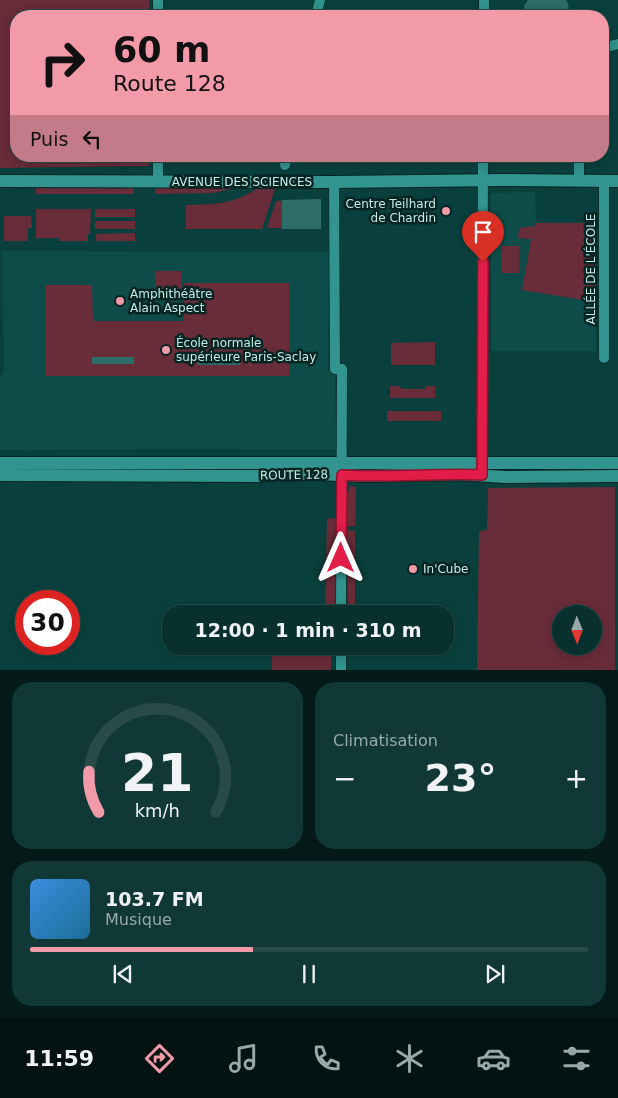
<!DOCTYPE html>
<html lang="fr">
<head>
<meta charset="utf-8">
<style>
	body { margin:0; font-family:"DejaVu Sans",sans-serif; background:#103836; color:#f1f3f6; height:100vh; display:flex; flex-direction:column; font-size:19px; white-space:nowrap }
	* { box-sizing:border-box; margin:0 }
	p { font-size:16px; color:#98a9aa }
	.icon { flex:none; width:28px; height:28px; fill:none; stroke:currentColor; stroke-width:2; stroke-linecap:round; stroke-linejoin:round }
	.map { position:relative; height:670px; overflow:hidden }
	.sheet { display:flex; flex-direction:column; gap:12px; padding:12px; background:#041a19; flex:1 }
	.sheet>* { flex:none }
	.top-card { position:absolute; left:10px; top:10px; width:599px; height:152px; border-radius:20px; box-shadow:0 2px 12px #0003,0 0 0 1px #284b4a; background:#f39aa9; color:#111; overflow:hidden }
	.needle { width:32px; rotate:179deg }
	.controls { position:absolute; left:552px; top:605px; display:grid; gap:10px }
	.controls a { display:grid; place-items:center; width:50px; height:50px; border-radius:50%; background:#07302e; box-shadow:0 2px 12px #0003,0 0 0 1px #284b4a; font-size:25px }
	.speed { position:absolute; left:15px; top:590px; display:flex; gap:10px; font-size:25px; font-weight:700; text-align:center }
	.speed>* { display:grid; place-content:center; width:65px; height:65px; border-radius:50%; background:#07302e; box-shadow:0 2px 12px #0003,0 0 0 1px #284b4a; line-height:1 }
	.speed .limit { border:8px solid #d22; background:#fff; color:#111 }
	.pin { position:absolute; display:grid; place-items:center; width:42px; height:42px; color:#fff; margin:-51px -21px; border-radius:50% 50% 50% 0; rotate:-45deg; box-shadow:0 0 5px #0007 }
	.pin .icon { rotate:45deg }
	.me { position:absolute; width:55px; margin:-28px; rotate:0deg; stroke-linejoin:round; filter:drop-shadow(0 0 4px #0008) }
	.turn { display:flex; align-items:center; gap:18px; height:105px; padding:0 20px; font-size:22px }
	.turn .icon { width:65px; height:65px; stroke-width:2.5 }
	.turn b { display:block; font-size:35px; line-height:42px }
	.then { display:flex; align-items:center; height:48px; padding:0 20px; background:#0003; gap:10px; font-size:19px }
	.big { font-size:38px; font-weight:700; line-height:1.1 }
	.sheet .widget { flex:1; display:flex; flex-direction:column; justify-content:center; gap:8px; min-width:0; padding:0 18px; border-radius:20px; background:#103836 }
	.sheet .dial { align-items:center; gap:0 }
	.dial svg { height:130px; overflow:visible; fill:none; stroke:#284b4a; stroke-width:7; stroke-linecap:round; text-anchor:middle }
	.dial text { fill:#f1f3f6; stroke:none }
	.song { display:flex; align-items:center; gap:15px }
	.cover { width:60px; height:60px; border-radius:8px; background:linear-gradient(135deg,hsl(210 70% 55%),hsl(200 70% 35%)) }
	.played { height:5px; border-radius:2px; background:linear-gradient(90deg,#f39aa9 40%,#284b4a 40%) }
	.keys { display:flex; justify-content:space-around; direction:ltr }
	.heat { display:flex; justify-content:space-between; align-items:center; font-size:28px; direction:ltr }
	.sheet .tiles { flex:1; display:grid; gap:12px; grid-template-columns:1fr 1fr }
	.widget:last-child { grid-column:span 2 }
	.trip { position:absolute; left:162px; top:605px; width:292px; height:50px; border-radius:20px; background:#07302e; box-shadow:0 2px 12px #0003,0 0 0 1px #284b4a; font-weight:700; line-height:50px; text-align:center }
	.dock { display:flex; height:80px; justify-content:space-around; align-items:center; background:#031312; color:#98a9aa }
	.dock .icon { width:35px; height:35px }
	.dock .selected { color:#f39aa9 }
	.dock b { font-size:22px; color:#f1f3f6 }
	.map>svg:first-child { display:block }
	.built { fill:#0d4c49 }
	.green { fill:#692c39; fill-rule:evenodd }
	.water { fill:#2d6d69 }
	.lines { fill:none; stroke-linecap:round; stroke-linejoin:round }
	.street-casing { stroke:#052422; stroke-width:11 }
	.secondary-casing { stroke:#052422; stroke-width:14 }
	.street { stroke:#31948e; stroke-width:10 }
	.secondary { stroke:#31948e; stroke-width:12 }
	.route-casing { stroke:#92132f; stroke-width:12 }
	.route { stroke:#e11d48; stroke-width:9 }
	.poi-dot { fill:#f39aa9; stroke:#052422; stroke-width:2 }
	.labels { text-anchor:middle; stroke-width:5; stroke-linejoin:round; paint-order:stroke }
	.street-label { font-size:12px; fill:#c1ece8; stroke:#052422 }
	.poi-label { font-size:12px; fill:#c1ece8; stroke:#052422; text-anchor:start }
</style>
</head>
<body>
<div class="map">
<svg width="618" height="671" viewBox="0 0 618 671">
	<rect width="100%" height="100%" fill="#09403d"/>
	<!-- built -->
	<path class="built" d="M535 192 536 223H595L596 351H491V193Z
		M2 251 331 252V284H328V371H335L336 449 0 450V377L4 372Z"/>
	<!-- green -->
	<path class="green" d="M0 0H149V16H16V156H149V166L0 168Z
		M264 184H274L273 189H275L262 229H186V205C220 204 234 205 264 184Z
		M36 186H134V194H36Z
		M155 186 238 187 214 193 155 194Z
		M276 201H282V228H267Z
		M36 209H91L90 234H88V241H59V238H36Z
		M95 209H135V217H95Z
		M4 216H31L32 228H28V241H4Z
		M135 221V229H95V221Z
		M535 223H595V302L522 290 531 239 518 238 519 228 535 226Z
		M135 233V241H96V234Z
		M502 246H519V273H502Z
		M155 271H181V289H155Z
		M184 283H289V376H46V285H92L93 321H184Z
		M435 342V365H391V343Z
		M390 386H400L401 389H425V386H435V398H390Z
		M387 411H441V421H387Z
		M350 486 356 487 355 526 347 527 346 500Z
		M615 487V670H477L479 531 487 530 488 488ZM561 614H594V646H561Z
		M327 518 336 519V614H325Z
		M347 530 355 531V614H348Z
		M272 646H336V648L331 649V670L272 671Z"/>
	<!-- water -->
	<path class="water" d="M528 0H566L568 4 570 16H527L524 6Z
		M321 199V229H282V200Z
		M92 357H134V364H92Z
		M197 358H240V365H197Z"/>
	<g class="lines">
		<defs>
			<path id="street" d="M158 0V16
				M484 0V16
				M316 16 320 0
				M602 48 618 44
				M158 156V181
				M579 156V181
				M285 165 287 156
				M604 181V358
				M334 182 335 369H342V370L341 614
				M482 470 483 156
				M341 671V646"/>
			<path id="secondary" d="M0 181 334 182 503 180 618 181
				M0 463H618
				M0 475 259 476 275 474H315L366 476 459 474 505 477 618 476"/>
		</defs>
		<!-- street casing -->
		<use href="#street" class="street-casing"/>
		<!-- secondary casing -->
		<use href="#secondary" class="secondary-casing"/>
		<!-- street -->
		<use href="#street" class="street"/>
		<!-- secondary -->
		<use href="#secondary" class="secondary"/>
	</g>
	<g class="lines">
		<defs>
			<path id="route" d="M341 558 342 475C389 478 435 473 482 475L483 262"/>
		</defs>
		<!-- route casing -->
		<use href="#route" class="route-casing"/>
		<!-- route -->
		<use href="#route" class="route"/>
	</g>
	<!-- markers -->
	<g class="poi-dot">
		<circle cx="446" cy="211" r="5"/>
		<circle cx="120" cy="301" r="5"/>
		<circle cx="166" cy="350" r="5"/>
		<circle cx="413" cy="569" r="5"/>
	</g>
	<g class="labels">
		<!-- street labels -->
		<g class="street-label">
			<text x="242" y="186">AVENUE DES SCIENCES</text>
			<text transform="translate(591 269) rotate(-90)" y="4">ALLÉE DE L'ÉCOLE</text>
			<text transform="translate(294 475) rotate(-1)" y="4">ROUTE 128</text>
		</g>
		<!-- poi labels -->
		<g class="poi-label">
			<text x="436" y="208" text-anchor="end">Centre Teilhard<tspan x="436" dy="14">de Chardin</tspan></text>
			<text x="130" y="298">Amphithéâtre<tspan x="130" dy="14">Alain Aspect</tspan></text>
			<text x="176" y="347">École normale<tspan x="176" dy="14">supérieure Paris-Saclay</tspan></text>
			<text x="423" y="573">In'Cube</text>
		</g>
	</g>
</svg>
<div class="controls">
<a><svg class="needle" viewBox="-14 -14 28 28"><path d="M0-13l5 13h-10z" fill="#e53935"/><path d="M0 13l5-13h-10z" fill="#98a9aa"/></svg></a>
</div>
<div class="speed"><div class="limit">30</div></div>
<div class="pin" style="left:483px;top:262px;background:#d93025"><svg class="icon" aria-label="arrive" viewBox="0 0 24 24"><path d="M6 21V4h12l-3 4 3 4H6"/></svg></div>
<svg class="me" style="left:341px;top:558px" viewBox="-20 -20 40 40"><path d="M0-17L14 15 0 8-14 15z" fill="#e11d48" stroke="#fff" stroke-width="4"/></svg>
<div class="trip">12:00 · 1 min · 310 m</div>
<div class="top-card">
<div class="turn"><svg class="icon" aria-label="right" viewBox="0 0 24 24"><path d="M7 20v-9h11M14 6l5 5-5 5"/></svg><div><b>60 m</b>Route 128</div></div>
<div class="then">Puis<svg class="icon" aria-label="left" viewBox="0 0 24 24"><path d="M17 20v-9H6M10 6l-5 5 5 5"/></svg></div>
</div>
</div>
<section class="sheet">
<div class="tiles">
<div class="widget dial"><svg viewBox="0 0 100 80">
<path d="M14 69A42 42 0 1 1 86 69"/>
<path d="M14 69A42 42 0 0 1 8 44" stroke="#f39aa9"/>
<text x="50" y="56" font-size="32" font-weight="700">21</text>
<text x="50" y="72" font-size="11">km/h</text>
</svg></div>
<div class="widget"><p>Climatisation</p>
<div class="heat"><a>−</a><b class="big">23°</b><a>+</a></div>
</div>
<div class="widget">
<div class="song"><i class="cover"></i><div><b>103.7 FM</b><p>Musique</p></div></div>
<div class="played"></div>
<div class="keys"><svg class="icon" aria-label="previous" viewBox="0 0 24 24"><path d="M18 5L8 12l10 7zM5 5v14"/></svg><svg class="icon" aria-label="pause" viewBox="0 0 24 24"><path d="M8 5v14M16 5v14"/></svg><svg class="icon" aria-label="next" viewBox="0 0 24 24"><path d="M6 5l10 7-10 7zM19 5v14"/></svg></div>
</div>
</div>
</section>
<nav class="dock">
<b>11:59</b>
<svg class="icon selected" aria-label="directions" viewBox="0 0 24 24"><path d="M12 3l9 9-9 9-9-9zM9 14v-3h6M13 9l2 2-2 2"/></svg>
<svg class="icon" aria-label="music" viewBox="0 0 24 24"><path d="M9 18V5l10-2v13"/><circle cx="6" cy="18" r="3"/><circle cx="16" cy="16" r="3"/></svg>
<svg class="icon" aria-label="phone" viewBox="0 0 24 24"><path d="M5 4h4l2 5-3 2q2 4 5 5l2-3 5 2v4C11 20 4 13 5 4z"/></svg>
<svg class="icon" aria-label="climate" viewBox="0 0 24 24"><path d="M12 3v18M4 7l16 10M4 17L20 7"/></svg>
<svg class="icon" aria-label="car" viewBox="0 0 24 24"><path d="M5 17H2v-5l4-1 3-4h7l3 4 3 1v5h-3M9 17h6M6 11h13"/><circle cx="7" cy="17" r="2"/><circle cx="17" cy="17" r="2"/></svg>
<svg class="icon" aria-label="filters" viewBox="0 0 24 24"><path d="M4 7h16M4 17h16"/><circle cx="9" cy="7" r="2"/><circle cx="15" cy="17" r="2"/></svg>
</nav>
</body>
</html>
